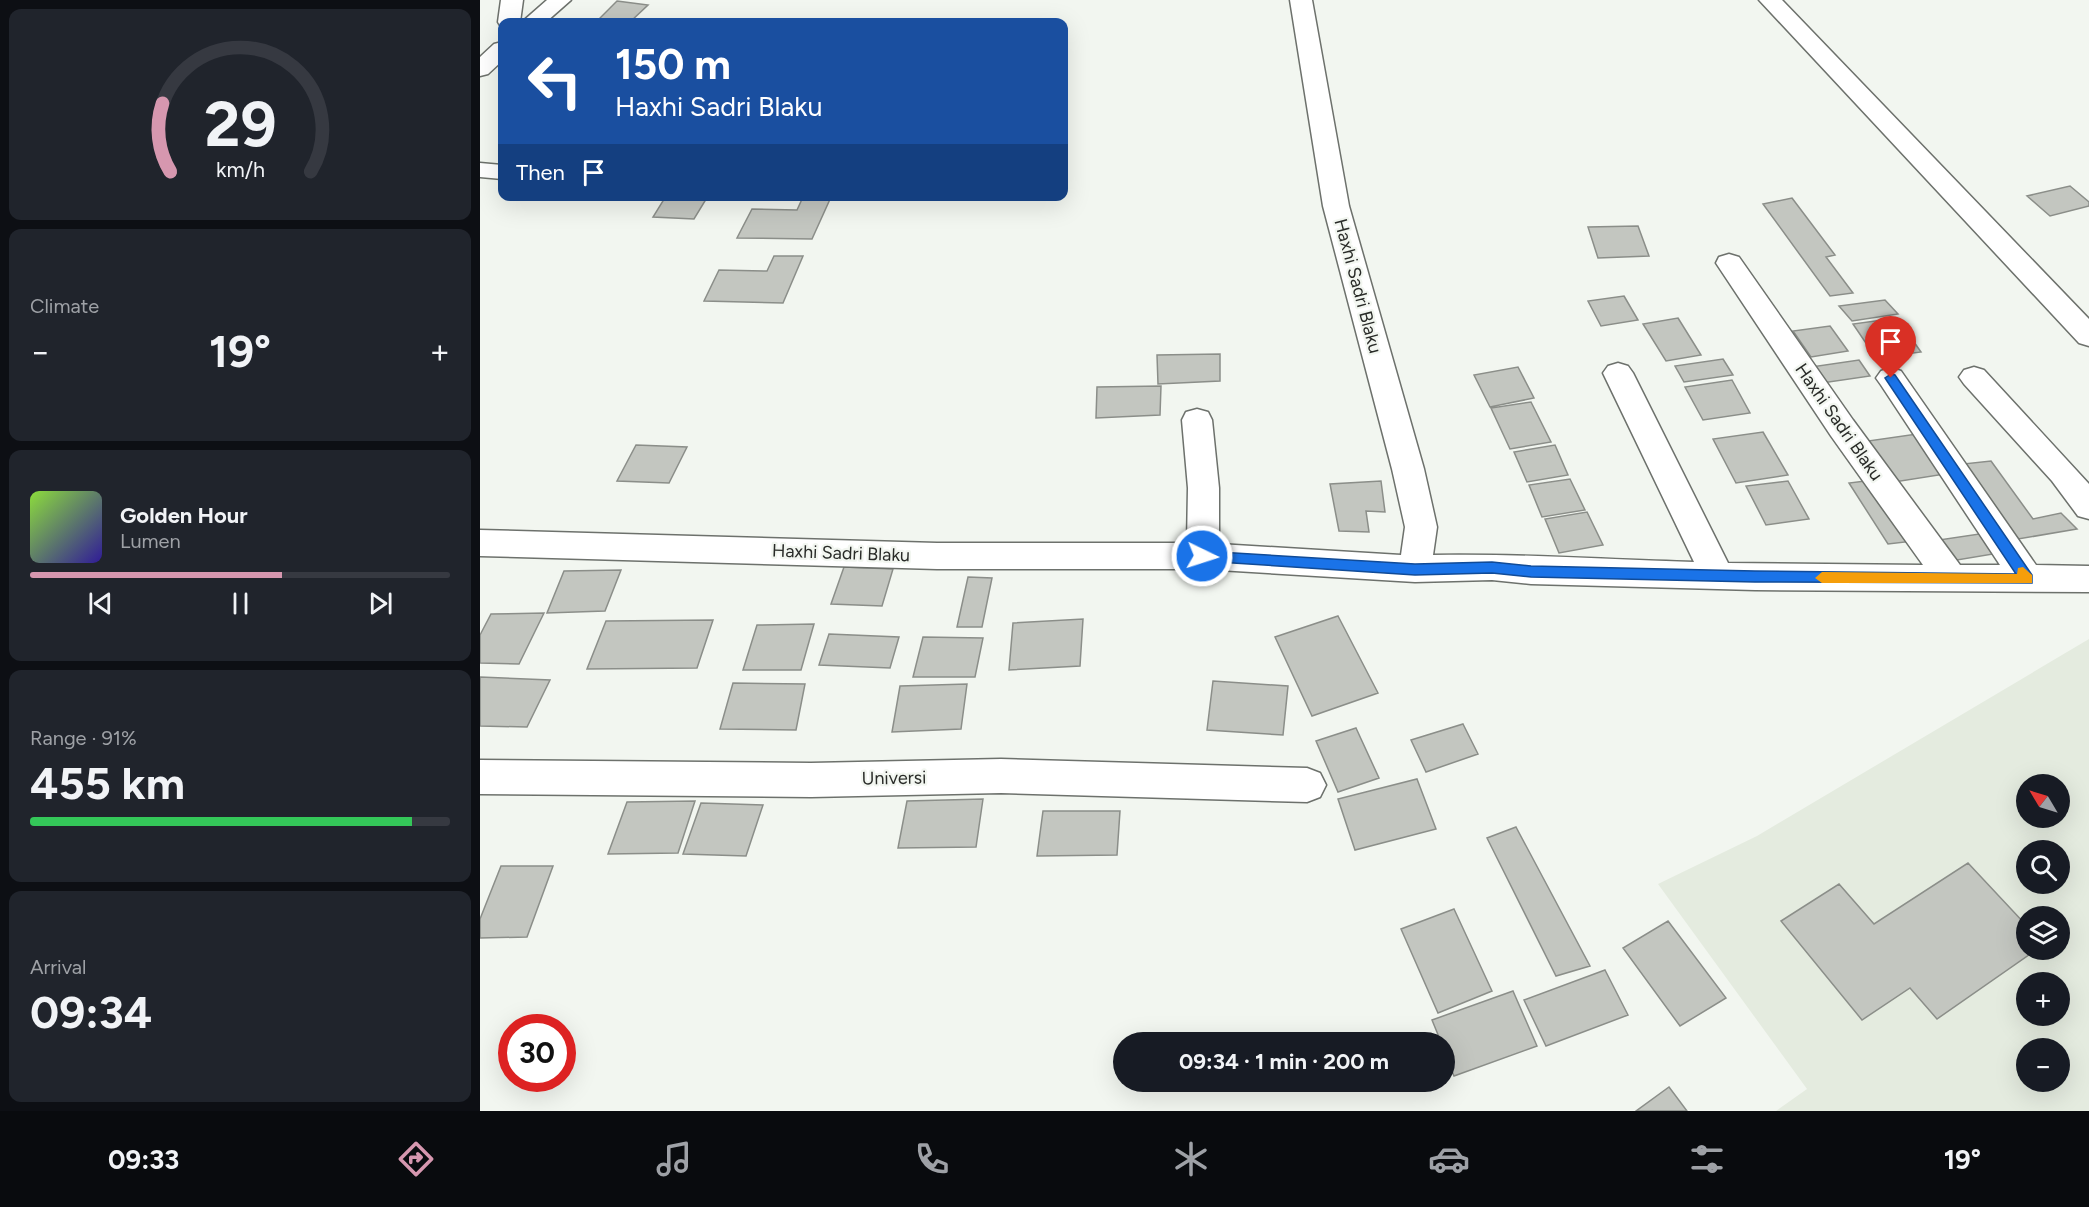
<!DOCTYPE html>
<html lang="en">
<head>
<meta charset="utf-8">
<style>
	body { margin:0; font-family:Figtree,sans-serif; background:#20242c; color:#f1f3f6; height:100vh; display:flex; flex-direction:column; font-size:22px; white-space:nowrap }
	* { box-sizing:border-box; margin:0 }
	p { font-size:20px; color:#9ea1a6 }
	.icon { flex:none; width:33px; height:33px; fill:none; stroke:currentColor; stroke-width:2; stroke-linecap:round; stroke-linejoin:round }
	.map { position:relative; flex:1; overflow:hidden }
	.details { display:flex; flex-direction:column; gap:9px; padding:9px; background:#0d0f14; width:480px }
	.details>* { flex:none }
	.hud { position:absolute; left:18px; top:18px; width:570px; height:183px; border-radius:12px; box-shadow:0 6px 24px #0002; background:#1a4fa0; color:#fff; overflow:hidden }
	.needle { width:39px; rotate:308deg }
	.buttons { position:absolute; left:1536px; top:774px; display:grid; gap:12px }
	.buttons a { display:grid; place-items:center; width:54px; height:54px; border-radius:50%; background:#171b24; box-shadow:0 6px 24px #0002; font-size:30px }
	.speed { position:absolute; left:18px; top:1014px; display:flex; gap:12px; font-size:30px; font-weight:700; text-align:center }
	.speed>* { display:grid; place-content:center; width:78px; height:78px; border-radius:50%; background:#171b24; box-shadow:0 6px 24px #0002; line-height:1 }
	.speed .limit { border:9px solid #d22; background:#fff; color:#111 }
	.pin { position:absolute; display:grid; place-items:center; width:51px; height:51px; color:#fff; margin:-62px -26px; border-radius:50% 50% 50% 0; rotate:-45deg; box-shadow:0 0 6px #0007 }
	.pin .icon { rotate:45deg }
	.me { position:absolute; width:66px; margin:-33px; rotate:94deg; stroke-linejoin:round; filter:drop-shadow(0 0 4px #0008) }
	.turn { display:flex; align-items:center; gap:21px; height:126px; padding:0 18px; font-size:27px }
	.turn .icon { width:78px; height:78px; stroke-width:2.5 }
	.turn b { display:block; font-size:42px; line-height:51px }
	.then { display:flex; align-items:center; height:57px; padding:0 18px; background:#0003; gap:12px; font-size:22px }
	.big { font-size:45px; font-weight:700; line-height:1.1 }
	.details .card { flex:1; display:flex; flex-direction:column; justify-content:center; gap:9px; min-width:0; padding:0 21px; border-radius:12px; background:#20242c }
	.details .dial { align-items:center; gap:0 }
	.dial svg { height:156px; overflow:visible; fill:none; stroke:#363941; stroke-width:7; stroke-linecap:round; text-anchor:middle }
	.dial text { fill:#f1f3f6; stroke:none }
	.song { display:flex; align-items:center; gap:18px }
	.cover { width:72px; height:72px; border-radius:9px; background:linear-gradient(135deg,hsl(90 70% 55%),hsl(250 70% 35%)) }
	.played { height:6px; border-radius:3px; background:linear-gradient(90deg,#d697af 60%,#363941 60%) }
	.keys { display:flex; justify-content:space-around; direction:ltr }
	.heat { display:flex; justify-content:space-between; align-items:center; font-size:33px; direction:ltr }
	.charge { height:9px; border-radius:4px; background:linear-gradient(90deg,#34c759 91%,#363941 0) }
	.trip { position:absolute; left:633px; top:1032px; width:342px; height:60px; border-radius:30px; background:#171b24; box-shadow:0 6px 24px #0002; font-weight:700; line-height:60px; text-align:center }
	.tab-bar { display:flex; height:96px; justify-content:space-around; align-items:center; background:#090b0e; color:#9ea1a6 }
	.tab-bar .icon { width:42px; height:42px }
	.tab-bar .selected { color:#d697af }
	.tab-bar b { font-size:27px; color:#f1f3f6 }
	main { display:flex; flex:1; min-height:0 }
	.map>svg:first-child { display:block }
	.built { fill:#e4ebdf; fill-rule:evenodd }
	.building { fill:#c3c6c0; stroke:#8b8e89; stroke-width:1.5 }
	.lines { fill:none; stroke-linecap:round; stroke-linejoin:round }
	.minor-casing { stroke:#6d716c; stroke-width:3 }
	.minor { fill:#fff; fill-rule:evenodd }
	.route { fill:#1a73e8; stroke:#114b97; stroke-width:1.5 }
	.slow { fill:#f59e0b }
	.labels { text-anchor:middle; stroke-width:4.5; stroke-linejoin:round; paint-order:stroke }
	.street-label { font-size:18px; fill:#292b28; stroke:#f2f6f0 }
</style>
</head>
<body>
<main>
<section class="details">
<div class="card dial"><svg viewBox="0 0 100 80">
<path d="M14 69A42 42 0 1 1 86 69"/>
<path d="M14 69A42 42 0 0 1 10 34" stroke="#d697af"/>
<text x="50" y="56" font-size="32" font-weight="700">29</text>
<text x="50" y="72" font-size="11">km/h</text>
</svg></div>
<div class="card"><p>Climate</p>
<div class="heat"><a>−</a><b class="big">19°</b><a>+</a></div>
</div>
<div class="card">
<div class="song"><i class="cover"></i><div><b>Golden Hour</b><p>Lumen</p></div></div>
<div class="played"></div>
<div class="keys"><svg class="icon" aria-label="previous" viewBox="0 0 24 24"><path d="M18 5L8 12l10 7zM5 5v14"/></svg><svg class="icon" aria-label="pause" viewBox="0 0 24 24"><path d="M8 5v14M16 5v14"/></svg><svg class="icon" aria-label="next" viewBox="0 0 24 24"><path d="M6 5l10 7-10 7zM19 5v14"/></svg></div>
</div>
<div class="card"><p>Range · 91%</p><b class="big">455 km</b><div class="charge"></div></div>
<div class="card"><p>Arrival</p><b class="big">09:34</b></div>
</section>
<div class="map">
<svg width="1609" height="1111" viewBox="0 0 1609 1111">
	<rect width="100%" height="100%" fill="#f2f6f0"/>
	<!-- built -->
	<path class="built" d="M1609 639V1111H1296L1327 1089 1178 884 1277 836ZM1546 784H1580V818H1546ZM1546 850H1580V884H1546ZM1546 916H1580V950H1546ZM1546 982H1580V1016H1546ZM1546 1048H1580V1082H1546Z"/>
	<!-- building -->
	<path class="building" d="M137 1 168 5 150 22 118 20Z
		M1590 186 1609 202V206L1570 216 1547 196Z
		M186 196H228L214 219 173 217Z
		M323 197H351L332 239 257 238 272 209 317 210Z
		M1312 198 1355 255 1346 257 1373 293 1350 296 1283 204Z
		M1158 226 1169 256 1118 258 1108 227Z
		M294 256H323L303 303 224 301 239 270 287 271Z
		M1144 296 1158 320 1121 326 1108 301Z
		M1405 300 1418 314 1372 321 1359 306Z
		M1198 318 1221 355 1186 361 1163 324Z
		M1417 318 1441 352 1396 358 1373 324Z
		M1350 326 1368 351 1331 357 1313 331Z
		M740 354V381L678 384 677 355Z
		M1243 359 1253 375 1204 382 1195 366Z
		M1379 360 1390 376 1342 383 1331 367Z
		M1038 367 1054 398 1010 407 994 375Z
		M1252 380 1270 413 1223 420 1205 387Z
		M681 386 680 415 616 418 617 387Z
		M1051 402 1071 442 1030 449 1011 408Z
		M1283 432 1308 475 1256 483 1233 439Z
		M1437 434 1465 474 1408 483 1381 442Z
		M156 445 207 447 189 483 137 481Z
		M1075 445 1088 475 1047 482 1034 452Z
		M1511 461 1553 519 1581 513 1597 529 1538 539 1483 464Z
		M1090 479 1105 510 1062 517 1049 485Z
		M1393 480 1434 541 1408 544 1369 483Z
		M901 481 905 512 886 511 889 532 859 531 850 484Z
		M1308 481 1329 519 1286 525 1266 486Z
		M1107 512 1123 545 1079 553 1065 519Z
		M1506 533 1519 553 1465 562 1452 541Z
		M364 567 413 569 402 606 351 604Z
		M141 570 125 611 67 613 84 571Z
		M488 577 512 578 502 627H477Z
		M64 613 39 664 0 663V635L11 614Z
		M858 616 898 693 832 716 795 637Z
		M603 619 600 666 529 670 533 623Z
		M233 620 217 668 107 669 126 621Z
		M334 624 321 670H263L277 625Z
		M349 634 419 637 410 668 339 665Z
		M443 637 503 638 495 677H433Z
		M0 677 70 680 47 727 0 726Z
		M733 681 808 686 803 735 727 730Z
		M253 683 325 684 316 730 240 729Z
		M487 684 481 729 412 732 420 686Z
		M983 724 998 754 946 772 931 740Z
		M876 728 899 778 858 792 836 741Z
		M937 779 956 829 875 850 858 799Z
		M503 799 496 847 418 848 427 801Z
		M215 801 198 853 128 854 147 802Z
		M221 803 283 805 266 856 203 854Z
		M563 811H640L637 855 557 856Z
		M1036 827 1110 966 1076 976 1007 838Z
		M1488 863 1546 925V950H1556L1457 1019 1430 988 1382 1020 1301 921 1359 884 1394 924Z
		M21 866H73L47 937 0 938V919Z
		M974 909 1012 991 958 1013 921 929Z
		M1188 921 1246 998 1200 1026 1143 948Z
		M1125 970 1148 1015 1066 1046 1044 1000Z
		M1033 991 1057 1046 974 1076 964 1052V1042H961L952 1020Z
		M1189 1087 1207 1111H1156Z"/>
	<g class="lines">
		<defs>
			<path id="minor" d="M21 0H43L40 22H22L21 27 18 22Z
				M67 0H91L66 22H42Z
				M810 0H832L869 206 944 469 957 527 953 555C1040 553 1127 560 1214 562L1123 373 1128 366 1138 363 1148 366 1153 373 1248 563 1443 565 1351 436 1236 263 1239 257 1249 254 1259 257 1373 420 1480 565H1520L1401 385 1396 378 1401 371 1411 368 1421 371 1556 565 1609 566V592L1275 590 1051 584 1012 580 935 582 722 569H457L0 556V530L457 543H707L708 488 702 420 706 412 717 409 728 412 732 420 739 488V544L921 555 925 527 912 469 843 206Z
				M1279 0H1302L1609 319V346L1599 343Z
				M22 42V61L8 74 0 76V57L14 44Z
				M0 163 22 165V179L0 177Z
				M1494 367 1504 370 1609 484V519L1598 516 1572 481 1484 384 1479 377 1484 370Z
				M521 759 827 768 840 773 846 785 840 797 827 802 521 793 331 797 0 794V760L331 763Z"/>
		</defs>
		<!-- minor casing -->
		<use href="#minor" class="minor-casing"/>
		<!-- minor -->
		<use href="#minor" class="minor"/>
	</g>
	<!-- route -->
	<path class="route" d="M1411 374 1415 375 1552 575V583L1275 582 1051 577 1012 573 935 575 722 561 715 556 722 551 935 564 1012 562 1051 566 1275 571 1536 574 1407 381 1405 378Z"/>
	<!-- slow -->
	<path class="slow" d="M1543 567 1552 575V583H1342L1335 578 1342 572 1537 574 1538 568Z"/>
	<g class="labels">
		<!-- street labels -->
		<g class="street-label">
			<text transform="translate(878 286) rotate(75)" y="6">Haxhi Sadri Blaku</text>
			<text transform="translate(1359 422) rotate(55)" y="6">Haxhi Sadri Blaku</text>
			<text transform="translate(361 553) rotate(2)" y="6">Haxhi Sadri Blaku</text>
			<text transform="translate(414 778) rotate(-1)" y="6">Universi</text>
		</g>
	</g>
</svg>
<div class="buttons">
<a><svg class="needle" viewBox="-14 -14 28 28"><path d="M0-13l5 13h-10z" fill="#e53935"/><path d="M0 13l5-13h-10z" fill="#9ea1a6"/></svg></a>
<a><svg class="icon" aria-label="search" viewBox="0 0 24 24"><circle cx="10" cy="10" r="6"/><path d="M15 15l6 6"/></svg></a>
<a><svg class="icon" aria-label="layers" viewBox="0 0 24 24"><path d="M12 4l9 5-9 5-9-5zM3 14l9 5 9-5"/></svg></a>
<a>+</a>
<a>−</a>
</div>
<div class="speed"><div class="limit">30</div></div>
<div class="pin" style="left:1411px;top:378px;background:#d93025"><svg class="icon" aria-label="arrive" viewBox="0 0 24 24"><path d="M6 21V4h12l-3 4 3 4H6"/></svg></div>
<svg class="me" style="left:722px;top:556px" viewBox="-20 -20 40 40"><circle r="17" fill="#1a73e8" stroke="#fff" stroke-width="3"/><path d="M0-11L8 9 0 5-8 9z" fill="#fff"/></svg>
<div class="trip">09:34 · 1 min · 200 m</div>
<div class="hud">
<div class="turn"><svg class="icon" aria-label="left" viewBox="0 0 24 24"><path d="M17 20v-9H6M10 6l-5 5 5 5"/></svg><div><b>150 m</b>Haxhi Sadri Blaku</div></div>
<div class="then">Then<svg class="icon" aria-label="arrive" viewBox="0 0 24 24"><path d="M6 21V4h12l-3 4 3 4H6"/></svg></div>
</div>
</div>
</main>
<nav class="tab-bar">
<b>09:33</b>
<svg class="icon selected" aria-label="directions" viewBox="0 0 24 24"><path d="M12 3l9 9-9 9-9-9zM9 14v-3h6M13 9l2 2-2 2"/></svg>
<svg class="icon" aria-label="music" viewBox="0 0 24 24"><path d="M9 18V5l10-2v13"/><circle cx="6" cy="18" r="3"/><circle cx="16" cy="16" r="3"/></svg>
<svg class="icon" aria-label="phone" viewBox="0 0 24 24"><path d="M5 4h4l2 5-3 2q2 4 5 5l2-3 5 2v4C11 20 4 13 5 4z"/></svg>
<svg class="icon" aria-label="climate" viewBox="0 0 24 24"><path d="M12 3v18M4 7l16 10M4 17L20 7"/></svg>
<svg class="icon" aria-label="car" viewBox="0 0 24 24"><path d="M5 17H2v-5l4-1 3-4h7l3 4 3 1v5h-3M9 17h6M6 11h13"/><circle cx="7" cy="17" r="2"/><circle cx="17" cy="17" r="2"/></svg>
<svg class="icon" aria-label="filters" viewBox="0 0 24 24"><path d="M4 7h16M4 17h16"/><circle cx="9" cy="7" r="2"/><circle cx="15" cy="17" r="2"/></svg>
<b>19°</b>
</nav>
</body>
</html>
